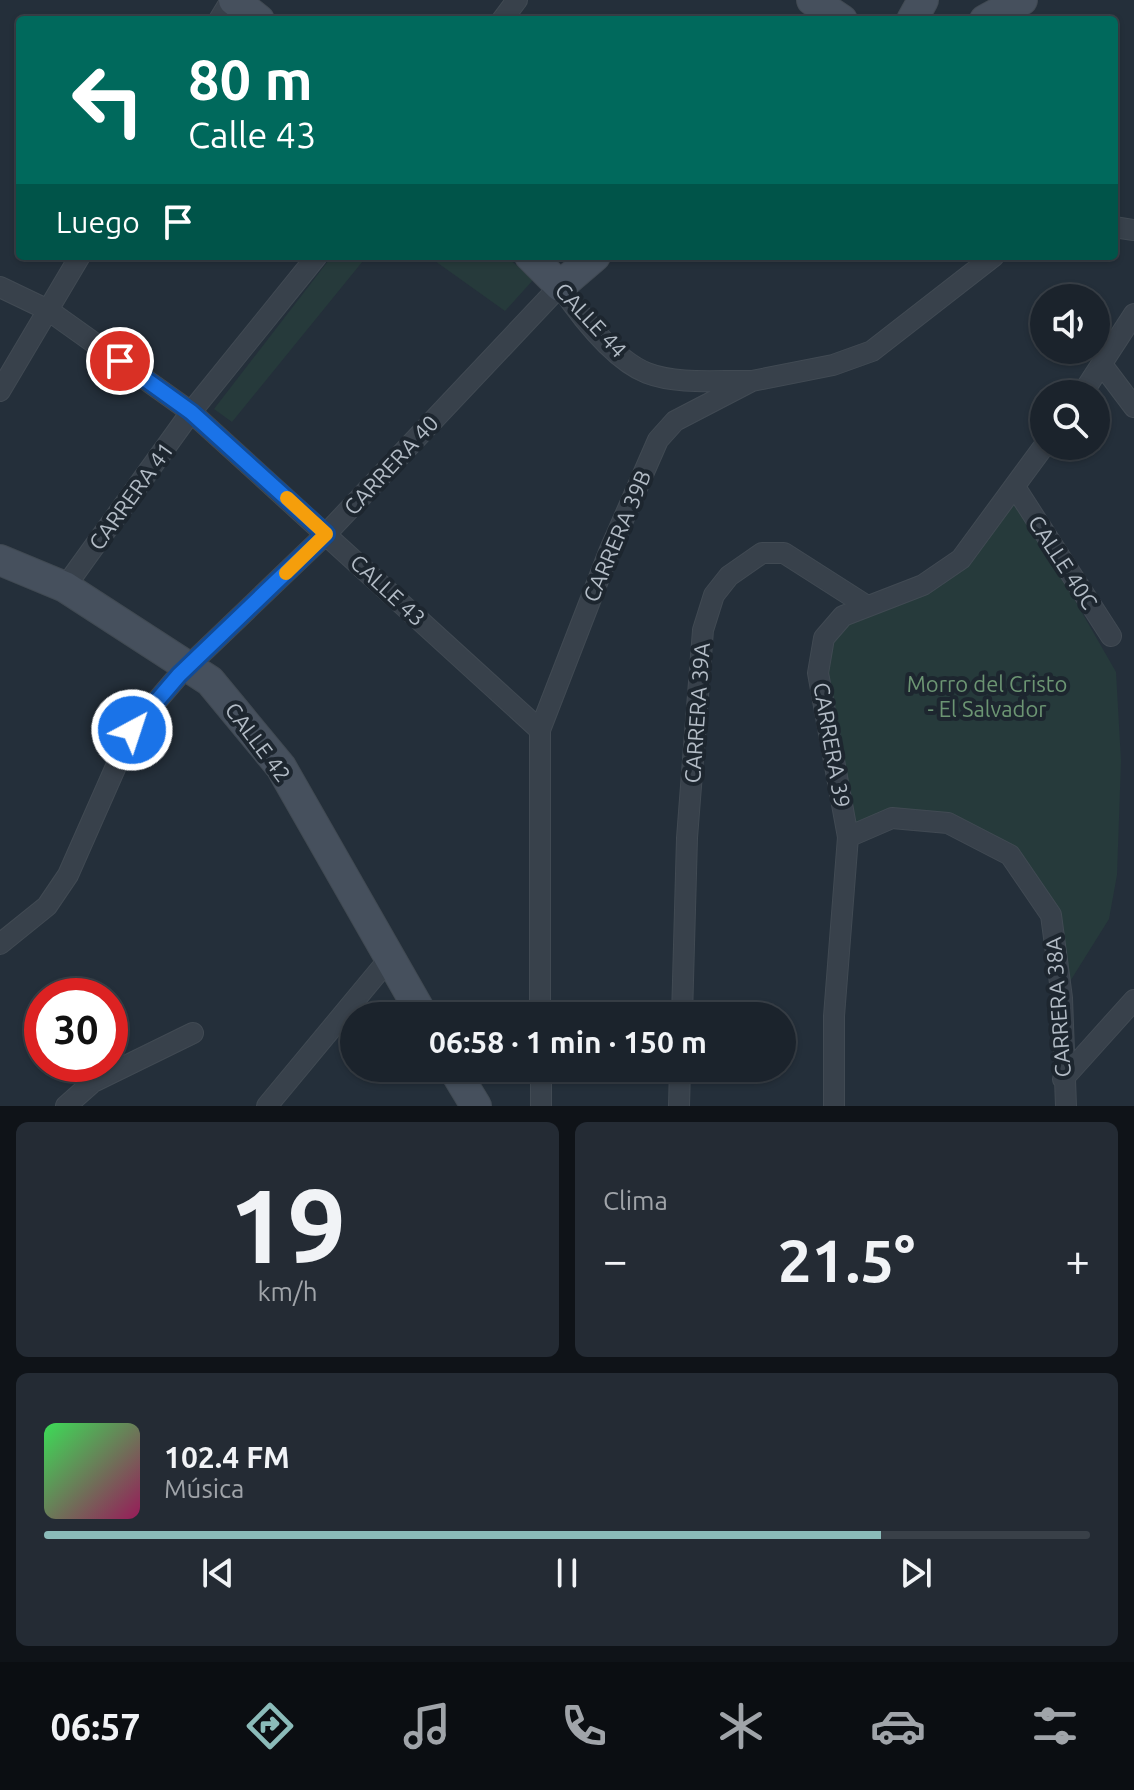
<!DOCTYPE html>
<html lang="es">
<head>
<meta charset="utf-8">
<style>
	body { margin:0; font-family:Ubuntu,sans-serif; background:#242b34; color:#f1f3f6; height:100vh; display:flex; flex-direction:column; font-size:30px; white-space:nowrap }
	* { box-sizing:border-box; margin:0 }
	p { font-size:26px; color:#a0a4a9 }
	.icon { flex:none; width:44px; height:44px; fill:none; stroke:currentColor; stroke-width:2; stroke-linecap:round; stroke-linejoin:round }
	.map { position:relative; height:1106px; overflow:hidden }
	.panel { display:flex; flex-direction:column; gap:16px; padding:16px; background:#0f1318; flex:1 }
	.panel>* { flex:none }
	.hud { position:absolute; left:16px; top:16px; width:1102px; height:244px; border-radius:8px; box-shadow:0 2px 6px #0004,0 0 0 2px #394048; background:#00695c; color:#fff; overflow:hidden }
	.tools { position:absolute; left:1030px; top:284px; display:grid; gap:16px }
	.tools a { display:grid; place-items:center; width:80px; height:80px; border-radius:50%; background:#1b232c; box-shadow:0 2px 6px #0004,0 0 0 2px #394048; font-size:40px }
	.speed { position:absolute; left:24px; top:978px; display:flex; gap:16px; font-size:40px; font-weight:700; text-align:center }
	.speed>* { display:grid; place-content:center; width:104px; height:104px; border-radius:50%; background:#1b232c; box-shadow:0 2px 6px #0004,0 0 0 2px #394048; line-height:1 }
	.speed .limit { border:12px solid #d22; background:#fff; color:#111 }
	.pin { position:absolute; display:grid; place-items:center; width:68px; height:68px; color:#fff; margin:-34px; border:4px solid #fff; border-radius:50%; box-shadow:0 2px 8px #0007 }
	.me { position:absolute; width:88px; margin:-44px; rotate:40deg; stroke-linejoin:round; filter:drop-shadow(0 0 6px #0008) }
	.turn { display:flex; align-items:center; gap:28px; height:168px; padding:0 40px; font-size:36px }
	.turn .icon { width:104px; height:104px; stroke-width:2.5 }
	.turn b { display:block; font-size:56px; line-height:68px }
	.then { display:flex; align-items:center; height:76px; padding:0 40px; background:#0003; gap:16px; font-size:30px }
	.big { font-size:60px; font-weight:700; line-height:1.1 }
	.panel .card { flex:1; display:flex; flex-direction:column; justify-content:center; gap:12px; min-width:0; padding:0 28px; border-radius:12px; background:#242b34 }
	.panel .dial { align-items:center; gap:0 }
	.dial b { font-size:104px; line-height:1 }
	.song { display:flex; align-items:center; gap:24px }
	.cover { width:96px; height:96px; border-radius:12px; background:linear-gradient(135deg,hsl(130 70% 55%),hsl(330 70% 35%)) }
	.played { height:8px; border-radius:4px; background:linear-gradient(90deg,#8bbbb9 80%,#394048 80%) }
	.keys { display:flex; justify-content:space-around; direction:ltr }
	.heat { display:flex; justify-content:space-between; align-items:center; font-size:44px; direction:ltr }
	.panel .tiles { flex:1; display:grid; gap:16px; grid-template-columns:1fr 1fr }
	.card:last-child { grid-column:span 2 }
	.trip { position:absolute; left:340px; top:1002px; width:456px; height:80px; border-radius:40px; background:#1b232c; box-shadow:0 2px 6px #0004,0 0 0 2px #394048; font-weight:700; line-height:80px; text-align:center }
	.tab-bar { display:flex; height:128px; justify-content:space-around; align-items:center; background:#0b0e12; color:#a0a4a9 }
	.tab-bar .icon { width:56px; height:56px }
	.tab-bar .active { color:#8bbbb9 }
	.tab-bar b { font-size:36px; color:#f1f3f6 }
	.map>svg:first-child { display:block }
	.green { fill:#263a3b }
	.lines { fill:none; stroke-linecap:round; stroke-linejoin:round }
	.street-casing { stroke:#414a53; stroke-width:22 }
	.secondary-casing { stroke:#414a53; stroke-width:32 }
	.street { stroke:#38414b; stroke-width:20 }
	.secondary { stroke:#46505d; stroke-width:30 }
	.route-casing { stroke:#114b97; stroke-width:20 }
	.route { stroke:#1a73e8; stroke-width:14 }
	.slow { stroke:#f59e0b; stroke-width:14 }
	.labels { text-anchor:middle; stroke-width:8; stroke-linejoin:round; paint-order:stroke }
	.street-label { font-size:22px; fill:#b3bcc6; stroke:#1d262f }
	.park-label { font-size:22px; fill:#6c9573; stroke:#1d262f }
</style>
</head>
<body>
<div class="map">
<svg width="1134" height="1106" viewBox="0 0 1134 1106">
	<rect width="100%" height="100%" fill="#242f3a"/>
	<!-- green -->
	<path class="green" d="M332 256H367L232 422 214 409Z
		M428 256H506L533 280 505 311Z
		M1014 494 1116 672 1121 761 1117 875 1109 919 1064 991 1053 907 1012 848 950 815 851 831 821 666 827 632 924 590Z"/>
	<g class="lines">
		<defs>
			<path id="street" d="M219 20 231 0
				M502 20 517 0
				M1114 227 1134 230
				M0 287 48 310 191 412 540 730
				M1103 366 1134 407
				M0 391 80 256
				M1082 394 1134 314
				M1015 487 1111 636
				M65 587 191 412 317 256
				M848 837 892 818 948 823 1010 855 1051 915 1062 998 1066 1106
				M0 944 47 906 68 875 132 730 179 675 326 534 560 286C579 314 614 360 647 373 678 385 719 380 752 381
				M540 1016V730L609 552 658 440 675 421 752 381 833 365 872 351 994 256
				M682 1016 687 838 703 630 714 595 729 576 762 553H784L867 606
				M541 1068V1106
				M1063 1079 1134 1000
				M66 1106 93 1082 193 1033
				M267 1106 389 959
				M679 1106 680 1068
				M834 1106V1016L848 837 818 673 824 638 843 616 923 585 961 559 1044 446"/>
			<path id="secondary" d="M234 0 259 20
				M812 0 842 20
				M912 20 923 0
				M985 20 1022 0
				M530 256 560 286 595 256
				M0 560 65 587 210 681 281 767 423 1016
				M453 1068 476 1106"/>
		</defs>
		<!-- street casing -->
		<use href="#street" class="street-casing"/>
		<!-- secondary casing -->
		<use href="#secondary" class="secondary-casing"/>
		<!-- street -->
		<use href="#street" class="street"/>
		<!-- secondary -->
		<use href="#secondary" class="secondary"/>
	</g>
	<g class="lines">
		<defs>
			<path id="route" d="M120 361 191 412 326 534 179 675 132 730"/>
		</defs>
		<!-- route casing -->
		<use href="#route" class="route-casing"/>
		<!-- route -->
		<use href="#route" class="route"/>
		<!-- slow -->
		<path class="slow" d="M286 573 326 534 287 498"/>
	</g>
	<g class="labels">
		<!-- street labels -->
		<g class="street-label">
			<text transform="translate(591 320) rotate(47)" y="8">CALLE 44</text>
			<text transform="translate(391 465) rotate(-47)" y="8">CARRERA 40</text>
			<text transform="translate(131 496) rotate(-54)" y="8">CARRERA 41</text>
			<text transform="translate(617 536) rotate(-67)" y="8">CARRERA 39B</text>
			<text transform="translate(1063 562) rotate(57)" y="8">CALLE 40C</text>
			<text transform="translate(388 590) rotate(43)" y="8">CALLE 43</text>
			<text transform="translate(697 713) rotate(-86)" y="8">CARRERA 39A</text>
			<text transform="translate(258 742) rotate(53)" y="8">CALLE 42</text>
			<text transform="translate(832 745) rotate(80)" y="8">CARRERA 39</text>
			<text transform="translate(1058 1007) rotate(-94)" y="8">CARRERA 38A</text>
		</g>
		<!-- park labels -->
		<g class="park-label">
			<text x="987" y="692">Morro del Cristo<tspan x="987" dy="25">- El Salvador</tspan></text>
		</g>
	</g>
</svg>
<div class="tools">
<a><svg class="icon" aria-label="sound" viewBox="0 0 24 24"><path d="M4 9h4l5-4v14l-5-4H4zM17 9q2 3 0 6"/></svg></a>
<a><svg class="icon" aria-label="search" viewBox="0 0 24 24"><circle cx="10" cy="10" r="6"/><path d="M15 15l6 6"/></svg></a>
</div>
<div class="speed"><div class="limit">30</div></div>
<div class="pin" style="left:120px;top:361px;background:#d93025"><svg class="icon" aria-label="arrive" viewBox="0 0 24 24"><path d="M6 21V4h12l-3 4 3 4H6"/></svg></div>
<svg class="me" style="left:132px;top:730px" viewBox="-20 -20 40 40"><circle r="17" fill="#1a73e8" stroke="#fff" stroke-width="3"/><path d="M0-11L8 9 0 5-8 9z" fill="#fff"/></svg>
<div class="trip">06:58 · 1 min · 150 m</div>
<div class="hud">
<div class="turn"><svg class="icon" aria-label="left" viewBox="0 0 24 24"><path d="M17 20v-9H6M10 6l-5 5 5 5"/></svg><div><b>80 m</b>Calle 43</div></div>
<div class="then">Luego<svg class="icon" aria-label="arrive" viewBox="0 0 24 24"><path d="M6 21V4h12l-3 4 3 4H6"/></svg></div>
</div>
</div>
<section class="panel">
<div class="tiles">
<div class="card dial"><b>19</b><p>km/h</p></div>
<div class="card"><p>Clima</p>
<div class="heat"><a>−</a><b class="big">21.5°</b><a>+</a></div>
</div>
<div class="card">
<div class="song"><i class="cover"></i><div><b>102.4 FM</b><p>Música</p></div></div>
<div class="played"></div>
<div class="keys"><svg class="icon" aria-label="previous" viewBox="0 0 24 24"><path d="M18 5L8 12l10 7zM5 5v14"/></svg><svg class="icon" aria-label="pause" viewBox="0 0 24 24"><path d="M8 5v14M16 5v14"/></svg><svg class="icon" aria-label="next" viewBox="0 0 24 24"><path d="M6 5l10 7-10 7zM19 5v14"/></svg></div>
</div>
</div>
</section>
<nav class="tab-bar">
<b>06:57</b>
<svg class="icon active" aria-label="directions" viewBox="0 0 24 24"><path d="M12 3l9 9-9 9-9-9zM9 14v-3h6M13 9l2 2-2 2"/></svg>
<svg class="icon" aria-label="music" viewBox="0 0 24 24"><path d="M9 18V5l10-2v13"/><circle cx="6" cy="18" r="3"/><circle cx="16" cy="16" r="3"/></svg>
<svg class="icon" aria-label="phone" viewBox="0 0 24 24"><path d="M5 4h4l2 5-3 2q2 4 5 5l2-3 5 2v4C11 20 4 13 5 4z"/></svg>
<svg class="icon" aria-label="climate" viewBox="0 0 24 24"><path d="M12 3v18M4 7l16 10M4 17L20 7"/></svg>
<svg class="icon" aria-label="car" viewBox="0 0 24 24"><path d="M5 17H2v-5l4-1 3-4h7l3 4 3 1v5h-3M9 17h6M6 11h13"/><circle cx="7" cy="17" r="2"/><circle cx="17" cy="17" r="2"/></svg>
<svg class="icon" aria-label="filters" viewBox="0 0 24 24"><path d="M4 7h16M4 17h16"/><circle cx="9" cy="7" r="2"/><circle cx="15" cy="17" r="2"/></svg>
</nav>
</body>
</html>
